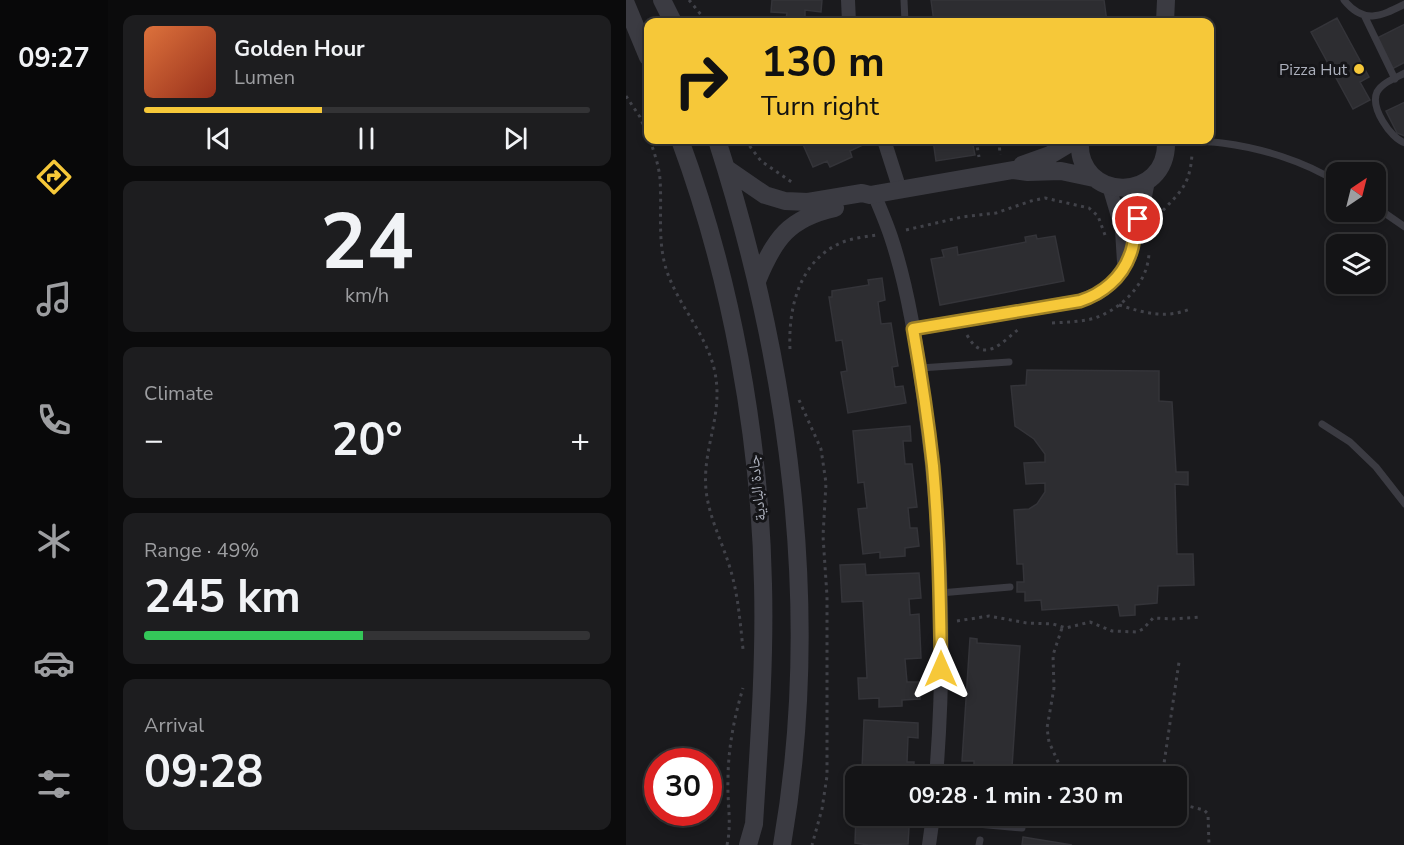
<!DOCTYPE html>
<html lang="en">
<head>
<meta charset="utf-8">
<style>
	body { margin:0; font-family:"Nunito Sans","Noto Naskh Arabic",sans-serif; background:#1d1d1f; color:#f1f3f6; height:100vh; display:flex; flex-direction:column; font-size:22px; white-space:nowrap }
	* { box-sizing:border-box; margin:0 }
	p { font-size:20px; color:#9d9ea1 }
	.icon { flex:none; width:33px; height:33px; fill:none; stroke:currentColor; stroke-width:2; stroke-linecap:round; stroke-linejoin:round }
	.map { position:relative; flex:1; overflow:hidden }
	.drawer { display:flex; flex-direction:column; gap:15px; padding:15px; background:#0b0b0c; width:518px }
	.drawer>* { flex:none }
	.banner { position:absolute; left:18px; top:18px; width:570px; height:126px; border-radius:12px; box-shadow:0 3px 9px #0003,0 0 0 2px #333335; background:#f6c839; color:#111; overflow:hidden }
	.needle { width:39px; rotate:35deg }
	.tools { position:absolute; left:700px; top:162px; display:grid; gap:12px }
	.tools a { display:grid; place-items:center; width:60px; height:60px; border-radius:12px; background:#141416; box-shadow:0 3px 9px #0003,0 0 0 2px #333335; font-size:30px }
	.speed { position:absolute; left:18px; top:748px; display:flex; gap:12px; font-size:30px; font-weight:700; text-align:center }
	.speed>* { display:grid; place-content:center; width:78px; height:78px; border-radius:50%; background:#141416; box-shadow:0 3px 9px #0003,0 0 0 2px #333335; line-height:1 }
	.speed .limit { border:9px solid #d22; background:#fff; color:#111 }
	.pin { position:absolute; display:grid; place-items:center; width:51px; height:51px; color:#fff; margin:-26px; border:3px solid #fff; border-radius:50%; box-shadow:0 2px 6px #0007 }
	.me { position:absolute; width:66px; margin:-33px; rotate:0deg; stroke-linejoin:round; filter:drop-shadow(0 0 4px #0008) }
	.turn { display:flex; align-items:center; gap:21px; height:126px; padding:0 18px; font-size:27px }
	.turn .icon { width:78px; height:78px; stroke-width:2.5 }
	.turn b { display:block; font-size:42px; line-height:51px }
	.big { font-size:45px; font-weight:700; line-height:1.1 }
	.drawer .card { flex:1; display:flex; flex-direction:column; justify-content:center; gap:9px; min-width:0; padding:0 21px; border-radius:12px; background:#1d1d1f }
	.drawer .dial { align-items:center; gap:0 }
	.dial b { font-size:78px; line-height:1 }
	.song { display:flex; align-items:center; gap:18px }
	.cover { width:72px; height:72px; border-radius:9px; background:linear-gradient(135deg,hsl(20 70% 55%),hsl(10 70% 35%)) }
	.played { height:6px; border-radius:3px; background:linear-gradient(90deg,#f6c839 40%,#333335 40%) }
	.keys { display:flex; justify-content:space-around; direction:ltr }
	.heat { display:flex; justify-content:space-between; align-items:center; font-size:33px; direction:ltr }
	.charge { height:9px; border-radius:4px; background:linear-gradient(90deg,#34c759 49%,#333335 0) }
	.trip { position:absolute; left:219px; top:766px; width:342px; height:60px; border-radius:12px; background:#141416; box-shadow:0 3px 9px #0003,0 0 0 2px #333335; font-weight:700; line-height:60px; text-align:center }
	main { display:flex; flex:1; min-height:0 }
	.tabs { display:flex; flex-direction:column; width:108px; justify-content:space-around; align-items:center; background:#080809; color:#9d9ea1 }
	.tabs .icon { width:42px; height:42px }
	.tabs .active { color:#f6c839 }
	.tabs b { font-size:27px; color:#f1f3f6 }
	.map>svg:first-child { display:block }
	.building { fill:#2d2d31; stroke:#343439; stroke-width:1.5 }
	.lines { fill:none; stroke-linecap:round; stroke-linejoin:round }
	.path { stroke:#414249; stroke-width:3; stroke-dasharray:3 4.5; stroke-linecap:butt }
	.service { stroke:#3b3b42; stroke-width:7 }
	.minor { stroke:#3b3b42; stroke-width:14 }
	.tertiary { stroke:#3b3b42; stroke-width:18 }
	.route-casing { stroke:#a08225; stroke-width:15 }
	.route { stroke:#f6c839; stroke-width:10 }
	.poi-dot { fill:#f6c839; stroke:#151518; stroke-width:2 }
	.labels { text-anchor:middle; stroke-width:6; stroke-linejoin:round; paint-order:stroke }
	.poi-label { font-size:16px; fill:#acb0bc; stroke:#151518; text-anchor:end }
	.street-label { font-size:16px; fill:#acb0bc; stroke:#151518 }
</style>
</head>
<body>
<main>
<nav class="tabs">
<b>09:27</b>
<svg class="icon active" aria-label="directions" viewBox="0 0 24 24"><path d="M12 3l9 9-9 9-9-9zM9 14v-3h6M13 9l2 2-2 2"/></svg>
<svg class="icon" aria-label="music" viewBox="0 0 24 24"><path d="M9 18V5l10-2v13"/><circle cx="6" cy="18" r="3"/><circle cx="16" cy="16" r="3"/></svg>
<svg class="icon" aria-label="phone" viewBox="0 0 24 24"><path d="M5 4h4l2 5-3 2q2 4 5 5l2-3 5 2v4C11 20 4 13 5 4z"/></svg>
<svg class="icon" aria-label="climate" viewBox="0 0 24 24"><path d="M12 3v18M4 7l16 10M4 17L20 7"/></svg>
<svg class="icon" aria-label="car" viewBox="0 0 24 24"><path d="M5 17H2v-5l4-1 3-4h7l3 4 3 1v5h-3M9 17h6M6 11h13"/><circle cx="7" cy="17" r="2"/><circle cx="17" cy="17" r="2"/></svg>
<svg class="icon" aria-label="filters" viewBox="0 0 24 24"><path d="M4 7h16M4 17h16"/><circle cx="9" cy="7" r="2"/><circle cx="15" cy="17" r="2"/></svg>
</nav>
<section class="drawer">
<div class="card">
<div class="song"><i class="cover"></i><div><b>Golden Hour</b><p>Lumen</p></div></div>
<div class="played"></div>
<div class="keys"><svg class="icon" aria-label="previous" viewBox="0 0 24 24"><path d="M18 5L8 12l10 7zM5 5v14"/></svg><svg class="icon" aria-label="pause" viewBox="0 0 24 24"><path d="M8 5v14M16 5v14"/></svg><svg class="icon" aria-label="next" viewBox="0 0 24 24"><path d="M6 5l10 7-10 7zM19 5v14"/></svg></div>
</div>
<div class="card dial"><b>24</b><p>km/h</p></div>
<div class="card"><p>Climate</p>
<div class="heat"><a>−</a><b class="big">20°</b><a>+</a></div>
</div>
<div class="card"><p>Range · 49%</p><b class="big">245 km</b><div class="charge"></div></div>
<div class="card"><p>Arrival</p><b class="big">09:28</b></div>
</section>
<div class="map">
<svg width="779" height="845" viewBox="0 0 779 845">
	<rect width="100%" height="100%" fill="#1a1a1d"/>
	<!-- building -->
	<path class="building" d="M146 0H196L195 12 179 10V19L160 18 161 13 145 12Z
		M305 0H478L481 22H308Z
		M711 18 743 77 734 82 744 100 727 109 685 32Z
		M779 24V62L766 69 751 38Z
		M779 102V136L771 133 760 111Z
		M175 140H237L239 144 224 151 226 157 204 167 201 161 187 167Z
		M307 140H346L349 155 310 161Z
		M410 235 411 239 429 236 438 281 314 305 305 259 318 257 316 250 331 247 332 255 400 242 399 237Z
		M256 278 259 300 252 302 255 324 265 323 272 366 266 367 269 387 277 386 280 403 222 413 215 372 221 371 216 340 210 341 203 297H206V291L243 285 242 280Z
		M401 370 533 371V401L546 402 550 472H562V485L549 484 551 554H567L568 585 532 586 531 603 509 605V615L494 616 492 605 416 610 415 600 399 601V592H391V582H398L397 564H391L388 510 403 509 411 504 419 492V483L400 484 398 463 419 462V454L408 439 389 426 385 386 400 385Z
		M284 426 285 441H277L279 464H286L291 507 282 508 284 528H291L293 546 279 548V556L254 558V552L237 554 232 509 241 508 238 482 232 483 227 431Z
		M239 564 240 575 293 573 295 598 283 599 284 615 293 614 295 658 279 659 281 682H293L294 699 276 700V706L253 707V698L233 699 232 678H241L237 601 216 602 214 565Z
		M344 638 351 639V643L394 646 386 767 369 765 368 771 348 770V761H336Z
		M238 720 292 723V738L282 737 281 762H288L287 777H240V770L236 769Z
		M230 816H276L275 827H283L282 844 243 845 229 843Z
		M397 837 446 845H396Z"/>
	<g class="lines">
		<!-- path -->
		<path class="path" d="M63 0 81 22
			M0 96 14 117 22 136
			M24 140C28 152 33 166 34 179 36 207 32 234 38 261 47 300 78 329 88 368 99 414 76 446 80 490 83 518 96 541 104 568 112 594 114 621 117 649
			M119 140 135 161 167 183
			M350 140 353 157
			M373 140 374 155
			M532 216C552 193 564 188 566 154
			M280 230 336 217 370 213 405 201 419 198 463 208 472 216 479 235
			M493 305C519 313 539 319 564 309
			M426 323C441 322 455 322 469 318 497 308 523 282 523 251
			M341 335C358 366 377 341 394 328
			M164 349C162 307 174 259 217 242 227 238 239 237 250 235
			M173 400 195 449 200 483 197 536 201 596V776L196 809 186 845
			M331 621 363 616 401 623 427 624 440 628 464 622 486 631 511 632 517 629 527 618 547 619 575 617
			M431 777 433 764 423 742 421 728 428 688 427 655 436 628
			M536 777 553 662
			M550 803 578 810 582 814 583 845
			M101 845C106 823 101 802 102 780 102 749 108 718 117 688"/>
		<!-- service -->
		<path class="service" d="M278 0 279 22
			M718 0C738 25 755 16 779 4
			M738 15 769 79
			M779 73C769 78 756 83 751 92 744 107 764 138 779 143
			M540 140C559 141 578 141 596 143 635 148 678 161 711 182
			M750 207 779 227
			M294 368 383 362
			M696 424 724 442 750 467 779 504
			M314 593 384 587
			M307 820 396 828
			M353 845 354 840"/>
		<!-- minor -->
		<path class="minor" d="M222 0 223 22
			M258 140 274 190
			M483 186 496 230 498 262
			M248 194C254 208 260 222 265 237 282 288 291 347 298 401 316 525 320 652 310 777
			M287 329 454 301 473 293 481 287 489 280 504 257 510 225 517 207 522 181
			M303 845 307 816"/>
		<!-- tertiary -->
		<path class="tertiary" d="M36 0 47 22
			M0 4 22 57
			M539 22 540 0
			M54 140C105 278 134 436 137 584 139 664 133 744 128 824L122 845
			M91 140C163 365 197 610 156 845
			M454 140C449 202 543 205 540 140
			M396 165 424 155 449 140
			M101 169 139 195 159 201 182 202 236 193 244 195 387 170 402 172 435 171 468 178
			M131 281C148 239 163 218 209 208"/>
	</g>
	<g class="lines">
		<defs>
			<path id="route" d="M315 669C314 601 313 533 307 466 302 420 295 374 287 329L454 301C476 294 496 278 504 255 509 244 508 230 512 219"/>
		</defs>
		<!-- route casing -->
		<use href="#route" class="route-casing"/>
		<!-- route -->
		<use href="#route" class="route"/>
	</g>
	<!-- markers -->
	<circle class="poi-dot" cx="733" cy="69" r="6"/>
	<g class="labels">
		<!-- poi labels -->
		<g class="poi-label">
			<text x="721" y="75">Pizza Hut</text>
		</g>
		<!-- street labels -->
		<g class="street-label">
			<text transform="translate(130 488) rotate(-96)" y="6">جادة البادية</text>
		</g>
	</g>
</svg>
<div class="tools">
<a><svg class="needle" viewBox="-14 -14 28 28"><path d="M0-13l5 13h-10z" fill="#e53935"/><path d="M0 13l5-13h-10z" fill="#9d9ea1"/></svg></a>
<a><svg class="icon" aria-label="layers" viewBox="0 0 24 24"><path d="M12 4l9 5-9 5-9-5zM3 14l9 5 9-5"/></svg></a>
</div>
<div class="speed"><div class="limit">30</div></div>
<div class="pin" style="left:512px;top:219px;background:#d93025"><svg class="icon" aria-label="arrive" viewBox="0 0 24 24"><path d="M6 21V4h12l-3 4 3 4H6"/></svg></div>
<svg class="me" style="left:315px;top:669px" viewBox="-20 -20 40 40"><path d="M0-17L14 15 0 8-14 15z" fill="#f6c839" stroke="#fff" stroke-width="4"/></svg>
<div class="trip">09:28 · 1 min · 230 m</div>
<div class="banner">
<div class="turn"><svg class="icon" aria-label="right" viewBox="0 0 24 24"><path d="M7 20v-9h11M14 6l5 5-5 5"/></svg><div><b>130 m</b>Turn right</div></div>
</div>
</div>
</main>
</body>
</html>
